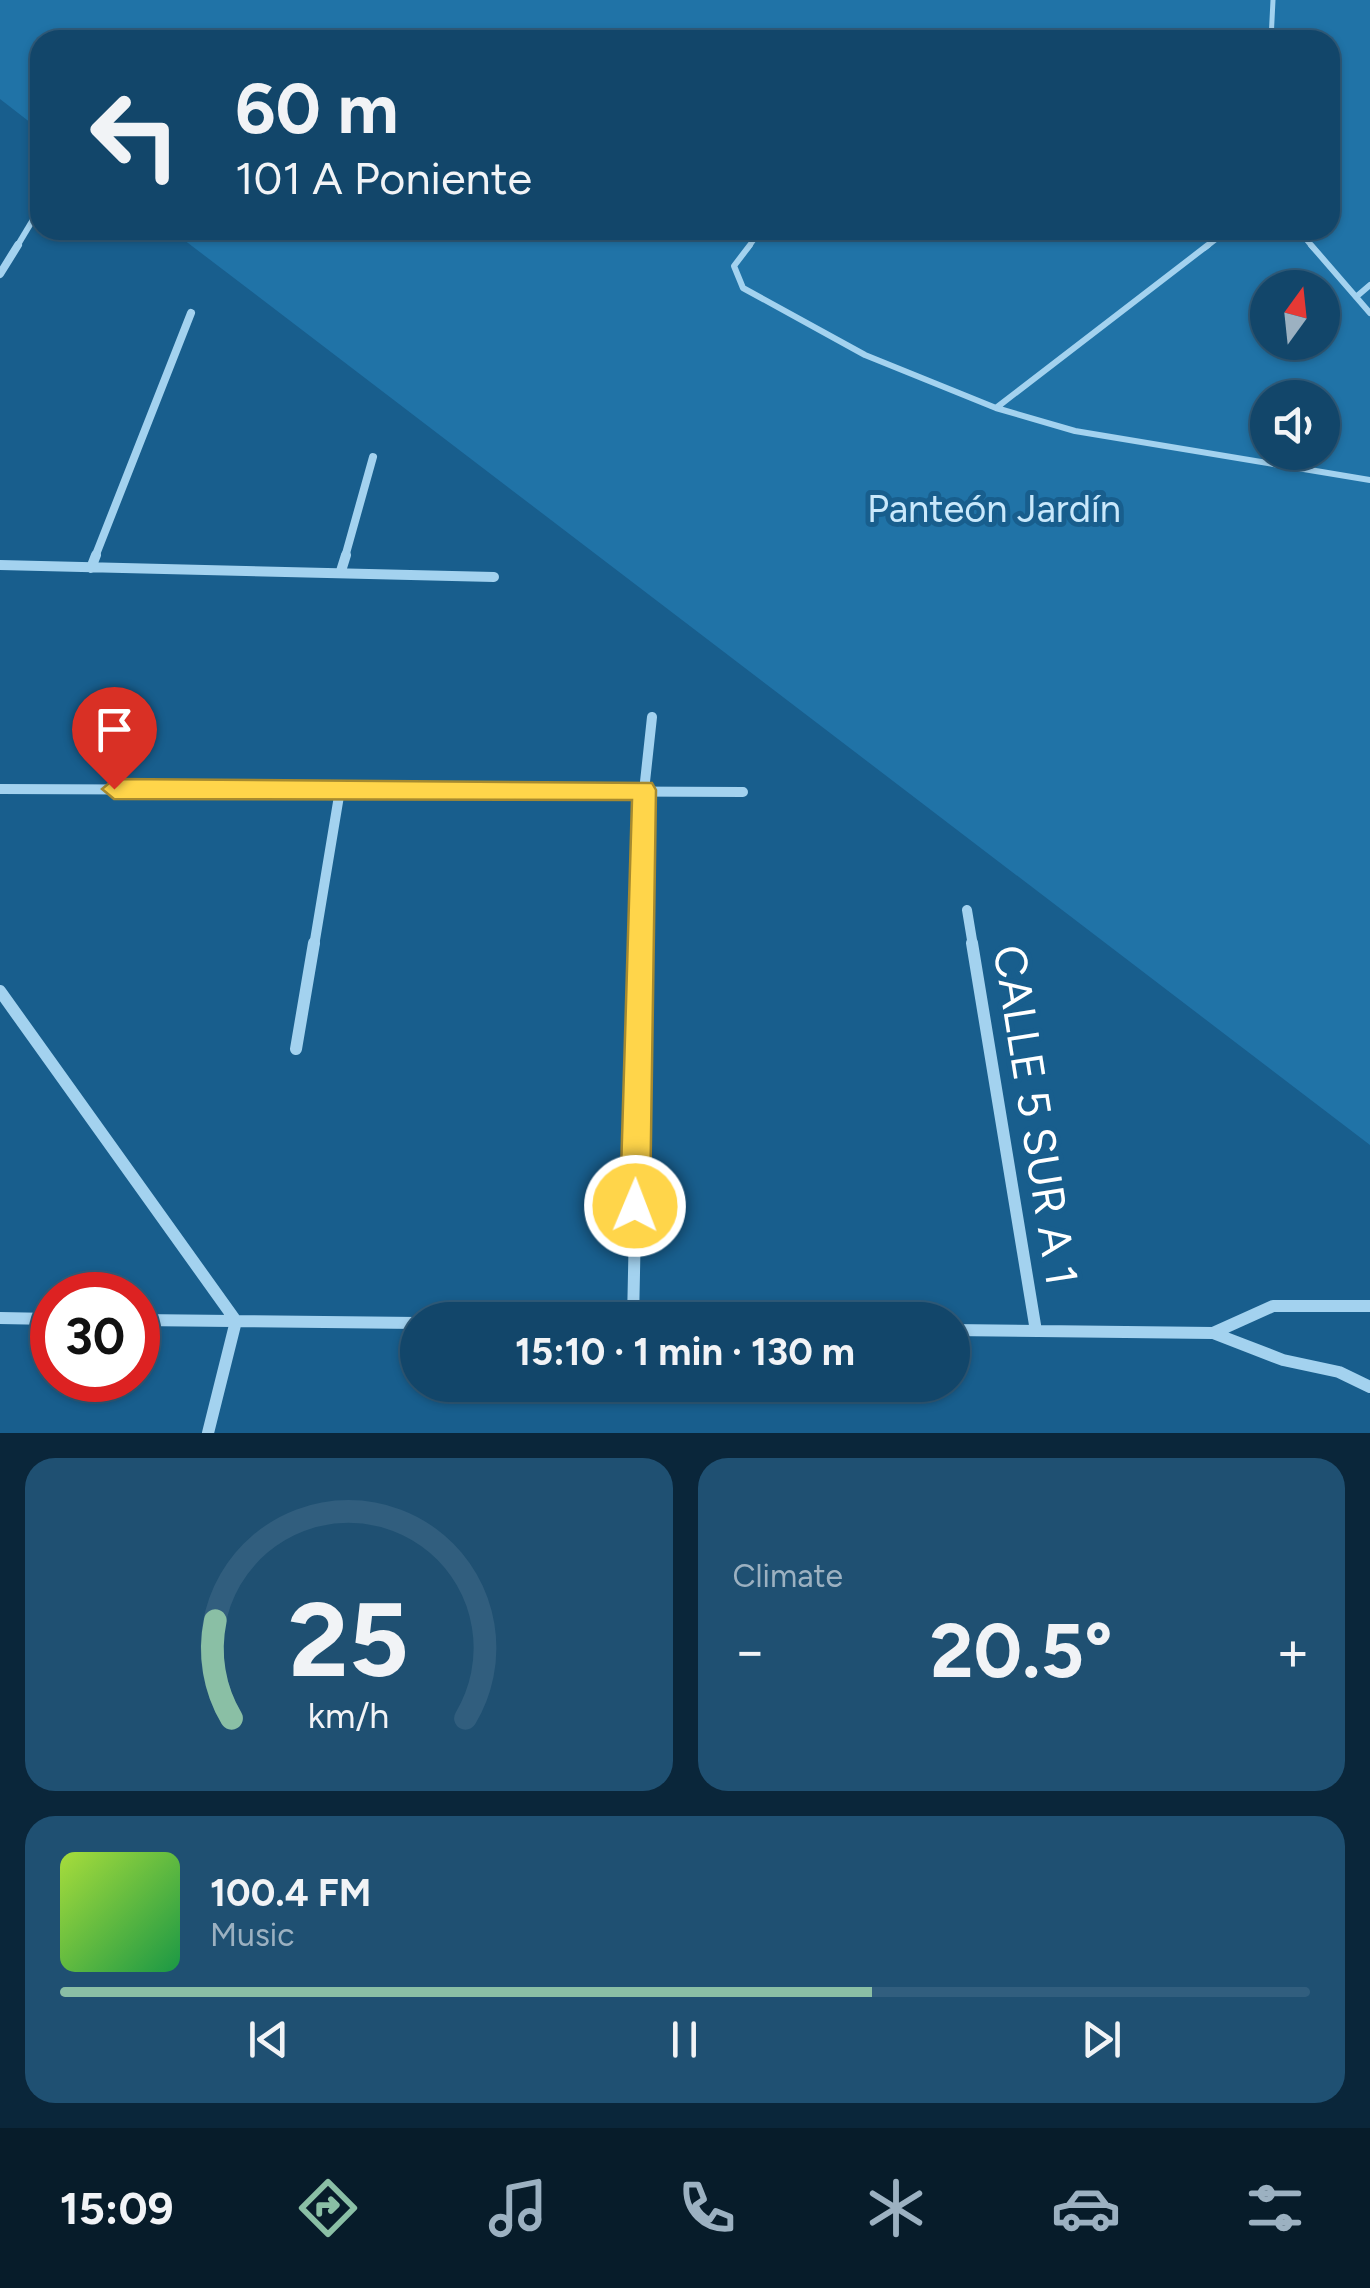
<!DOCTYPE html>
<html lang="en">
<head>
<meta charset="utf-8">
<style>
	body { margin:0; font-family:Figtree,sans-serif; background:#1f5072; color:#f1f3f6; height:100vh; display:flex; flex-direction:column; font-size:38px; white-space:nowrap }
	* { box-sizing:border-box; margin:0 }
	p { font-size:32px; color:#9cb1c1 }
	.icon { flex:none; width:55px; height:55px; fill:none; stroke:currentColor; stroke-width:2; stroke-linecap:round; stroke-linejoin:round }
	.map { position:relative; height:1433px; overflow:hidden }
	.sheet { display:flex; flex-direction:column; gap:25px; padding:25px; background:#0a263a; flex:1 }
	.sheet>* { flex:none }
	.top-card { position:absolute; left:30px; top:30px; width:1310px; height:210px; border-radius:30px; box-shadow:0 2px 8px #0004,0 0 0 2px #315e7e; background:#12466a; color:#f1f3f6; overflow:hidden }
	.needle { width:65px; rotate:15deg }
	.tools { position:absolute; left:1250px; top:270px; display:grid; gap:20px }
	.tools a { display:grid; place-items:center; width:90px; height:90px; border-radius:50%; background:#12466a; box-shadow:0 2px 8px #0004,0 0 0 2px #315e7e; font-size:50px }
	.speed { position:absolute; left:30px; top:1272px; display:flex; gap:20px; font-size:50px; font-weight:700; text-align:center }
	.speed>* { display:grid; place-content:center; width:130px; height:130px; border-radius:50%; background:#12466a; box-shadow:0 2px 8px #0004,0 0 0 2px #315e7e; line-height:1 }
	.speed .limit { border:15px solid #d22; background:#fff; color:#111 }
	.pin { position:absolute; display:grid; place-items:center; width:85px; height:85px; color:#fff; margin:-102px -42px; border-radius:50% 50% 50% 0; rotate:-45deg; box-shadow:0 0 10px #0007 }
	.pin .icon { rotate:45deg }
	.me { position:absolute; width:110px; margin:-55px; rotate:1deg; stroke-linejoin:round; filter:drop-shadow(0 0 8px #0008) }
	.turn { display:flex; align-items:center; gap:35px; height:210px; padding:0 40px; font-size:45px }
	.turn .icon { width:130px; height:130px; stroke-width:2.5 }
	.turn b { display:block; font-size:70px; line-height:85px }
	.big { font-size:75px; font-weight:700; line-height:1.1 }
	.sheet .widget { flex:1; display:flex; flex-direction:column; justify-content:center; gap:15px; min-width:0; padding:0 35px; border-radius:30px; background:#1f5072 }
	.sheet .dial { align-items:center; gap:0 }
	.dial svg { height:260px; overflow:visible; fill:none; stroke:#315e7e; stroke-width:7; stroke-linecap:round; text-anchor:middle }
	.dial text { fill:#f1f3f6; stroke:none }
	.song { display:flex; align-items:center; gap:30px }
	.cover { width:120px; height:120px; border-radius:15px; background:linear-gradient(135deg,hsl(80 70% 55%),hsl(140 70% 35%)) }
	.played { height:10px; border-radius:5px; background:linear-gradient(90deg,#8abfa5 65%,#315e7e 65%) }
	.keys { display:flex; justify-content:space-around; direction:ltr }
	.heat { display:flex; justify-content:space-between; align-items:center; font-size:55px; direction:ltr }
	.sheet .tiles { flex:1; display:grid; gap:25px; grid-template-columns:1fr 1fr }
	.widget:last-child { grid-column:span 2 }
	.trip { position:absolute; left:400px; top:1302px; width:570px; height:100px; border-radius:50px; background:#12466a; box-shadow:0 2px 8px #0004,0 0 0 2px #315e7e; font-weight:700; line-height:100px; text-align:center }
	.tab-bar { display:flex; height:160px; justify-content:space-around; align-items:center; background:#071c2a; color:#9cb1c1 }
	.tab-bar .icon { width:70px; height:70px }
	.tab-bar .active { color:#8abfa5 }
	.tab-bar b { font-size:45px; color:#f1f3f6 }
	.map>svg:first-child { display:block }
	.green { fill:#2073a7; fill-rule:evenodd }
	.lines { fill:none; stroke-linecap:round; stroke-linejoin:round }
	.lane-far1 { stroke:#a3d2ef; stroke-width:5 }
	.lane { stroke:#a3d2ef; stroke-width:6 }
	.street-far3 { stroke:#a3d2ef; stroke-width:6 }
	.street-far2 { stroke:#a3d2ef; stroke-width:8 }
	.street-far1 { stroke:#a3d2ef; stroke-width:10 }
	.street { stroke:#a3d2ef; stroke-width:12 }
	.route { fill:#ffd54a; stroke:#a68a30; stroke-width:2.5 }
	.labels { text-anchor:middle; stroke-width:10; stroke-linejoin:round; paint-order:stroke }
	.park-label { font-size:38px; fill:#c9e8fb; stroke:#185e8d }
	.near-street-label { font-size:45px; fill:#fff; stroke:#185e8d }
</style>
</head>
<body>
<div class="map">
<svg width="1370" height="1433" viewBox="0 0 1370 1433">
	<rect width="100%" height="100%" fill="#185e8d"/>
	<!-- green -->
	<path class="green" d="M0 0H1370V1145L171 230H1330V40H40V130L0 99ZM1268 288H1322V342H1268ZM1268 398H1322V452H1268Z"/>
	<g class="lines">
		<!-- lane-far1 -->
		<path class="lane-far1" d="M1271 40 1273 0
			M1298 230 1313 248
			M748 248 761 230
			M1205 248 1228 230"/>
		<!-- lane -->
		<path class="lane" d="M750 245 734 266 743 288 865 355 996 408 1075 431 1370 480
			M1311 245 1370 313
			M1356 297 1370 285
			M996 408 1208 245"/>
		<!-- street-far3 -->
		<path class="street-far3" d="M16 248 40 208"/>
		<!-- street-far2 -->
		<path class="street-far2" d="M0 274 18 245
			M95 557 191 313
			M345 557 373 457"/>
		<!-- street-far1 -->
		<path class="street-far1" d="M0 565 494 577
			M91 568 96 555
			M341 571 346 555
			M0 789 743 792
			M967 910 973 946
			M314 946 340 790
			M641 946 644 791 652 717"/>
		<!-- street -->
		<path class="street" d="M972 943 1036 1331
			M0 991 236 1321 208 1433
			M296 1049 314 943
			M0 1318 52 1319
			M138 1320 418 1323
			M633 1320 641 943
			M952 1330 1213 1333 1283 1360 1339 1372 1370 1387
			M1213 1333 1273 1306H1370"/>
	</g>
	<!-- route -->
	<path class="route" d="M114 779 652 783 656 790 650 1206 645 1217 635 1221 625 1217 620 1206 632 800 114 799 102 789Z"/>
	<g class="labels">
		<!-- park labels -->
		<g class="park-label">
			<text x="994" y="522">Panteón Jardín</text>
		</g>
		<!-- near-street labels -->
		<g class="near-street-label">
			<text transform="translate(1036 1115) rotate(81)" y="16">CALLE 5 SUR A 1</text>
		</g>
	</g>
</svg>
<div class="tools">
<a><svg class="needle" viewBox="-14 -14 28 28"><path d="M0-13l5 13h-10z" fill="#e53935"/><path d="M0 13l5-13h-10z" fill="#9cb1c1"/></svg></a>
<a><svg class="icon" aria-label="sound" viewBox="0 0 24 24"><path d="M4 9h4l5-4v14l-5-4H4zM17 9q2 3 0 6"/></svg></a>
</div>
<div class="speed"><div class="limit">30</div></div>
<div class="pin" style="left:114px;top:789px;background:#d93025"><svg class="icon" aria-label="arrive" viewBox="0 0 24 24"><path d="M6 21V4h12l-3 4 3 4H6"/></svg></div>
<svg class="me" style="left:635px;top:1206px" viewBox="-20 -20 40 40"><circle r="17" fill="#ffd54a" stroke="#fff" stroke-width="3"/><path d="M0-11L8 9 0 5-8 9z" fill="#fff"/></svg>
<div class="trip">15:10 · 1 min · 130 m</div>
<div class="top-card">
<div class="turn"><svg class="icon" aria-label="left" viewBox="0 0 24 24"><path d="M17 20v-9H6M10 6l-5 5 5 5"/></svg><div><b>60 m</b>101 A Poniente</div></div>
</div>
</div>
<section class="sheet">
<div class="tiles">
<div class="widget dial"><svg viewBox="0 0 100 80">
<path d="M14 69A42 42 0 1 1 86 69"/>
<path d="M14 69A42 42 0 0 1 9 39" stroke="#8abfa5"/>
<text x="50" y="56" font-size="32" font-weight="700">25</text>
<text x="50" y="72" font-size="11">km/h</text>
</svg></div>
<div class="widget"><p>Climate</p>
<div class="heat"><a>−</a><b class="big">20.5°</b><a>+</a></div>
</div>
<div class="widget">
<div class="song"><i class="cover"></i><div><b>100.4 FM</b><p>Music</p></div></div>
<div class="played"></div>
<div class="keys"><svg class="icon" aria-label="previous" viewBox="0 0 24 24"><path d="M18 5L8 12l10 7zM5 5v14"/></svg><svg class="icon" aria-label="pause" viewBox="0 0 24 24"><path d="M8 5v14M16 5v14"/></svg><svg class="icon" aria-label="next" viewBox="0 0 24 24"><path d="M6 5l10 7-10 7zM19 5v14"/></svg></div>
</div>
</div>
</section>
<nav class="tab-bar">
<b>15:09</b>
<svg class="icon active" aria-label="directions" viewBox="0 0 24 24"><path d="M12 3l9 9-9 9-9-9zM9 14v-3h6M13 9l2 2-2 2"/></svg>
<svg class="icon" aria-label="music" viewBox="0 0 24 24"><path d="M9 18V5l10-2v13"/><circle cx="6" cy="18" r="3"/><circle cx="16" cy="16" r="3"/></svg>
<svg class="icon" aria-label="phone" viewBox="0 0 24 24"><path d="M5 4h4l2 5-3 2q2 4 5 5l2-3 5 2v4C11 20 4 13 5 4z"/></svg>
<svg class="icon" aria-label="climate" viewBox="0 0 24 24"><path d="M12 3v18M4 7l16 10M4 17L20 7"/></svg>
<svg class="icon" aria-label="car" viewBox="0 0 24 24"><path d="M5 17H2v-5l4-1 3-4h7l3 4 3 1v5h-3M9 17h6M6 11h13"/><circle cx="7" cy="17" r="2"/><circle cx="17" cy="17" r="2"/></svg>
<svg class="icon" aria-label="filters" viewBox="0 0 24 24"><path d="M4 7h16M4 17h16"/><circle cx="9" cy="7" r="2"/><circle cx="15" cy="17" r="2"/></svg>
</nav>
</body>
</html>
